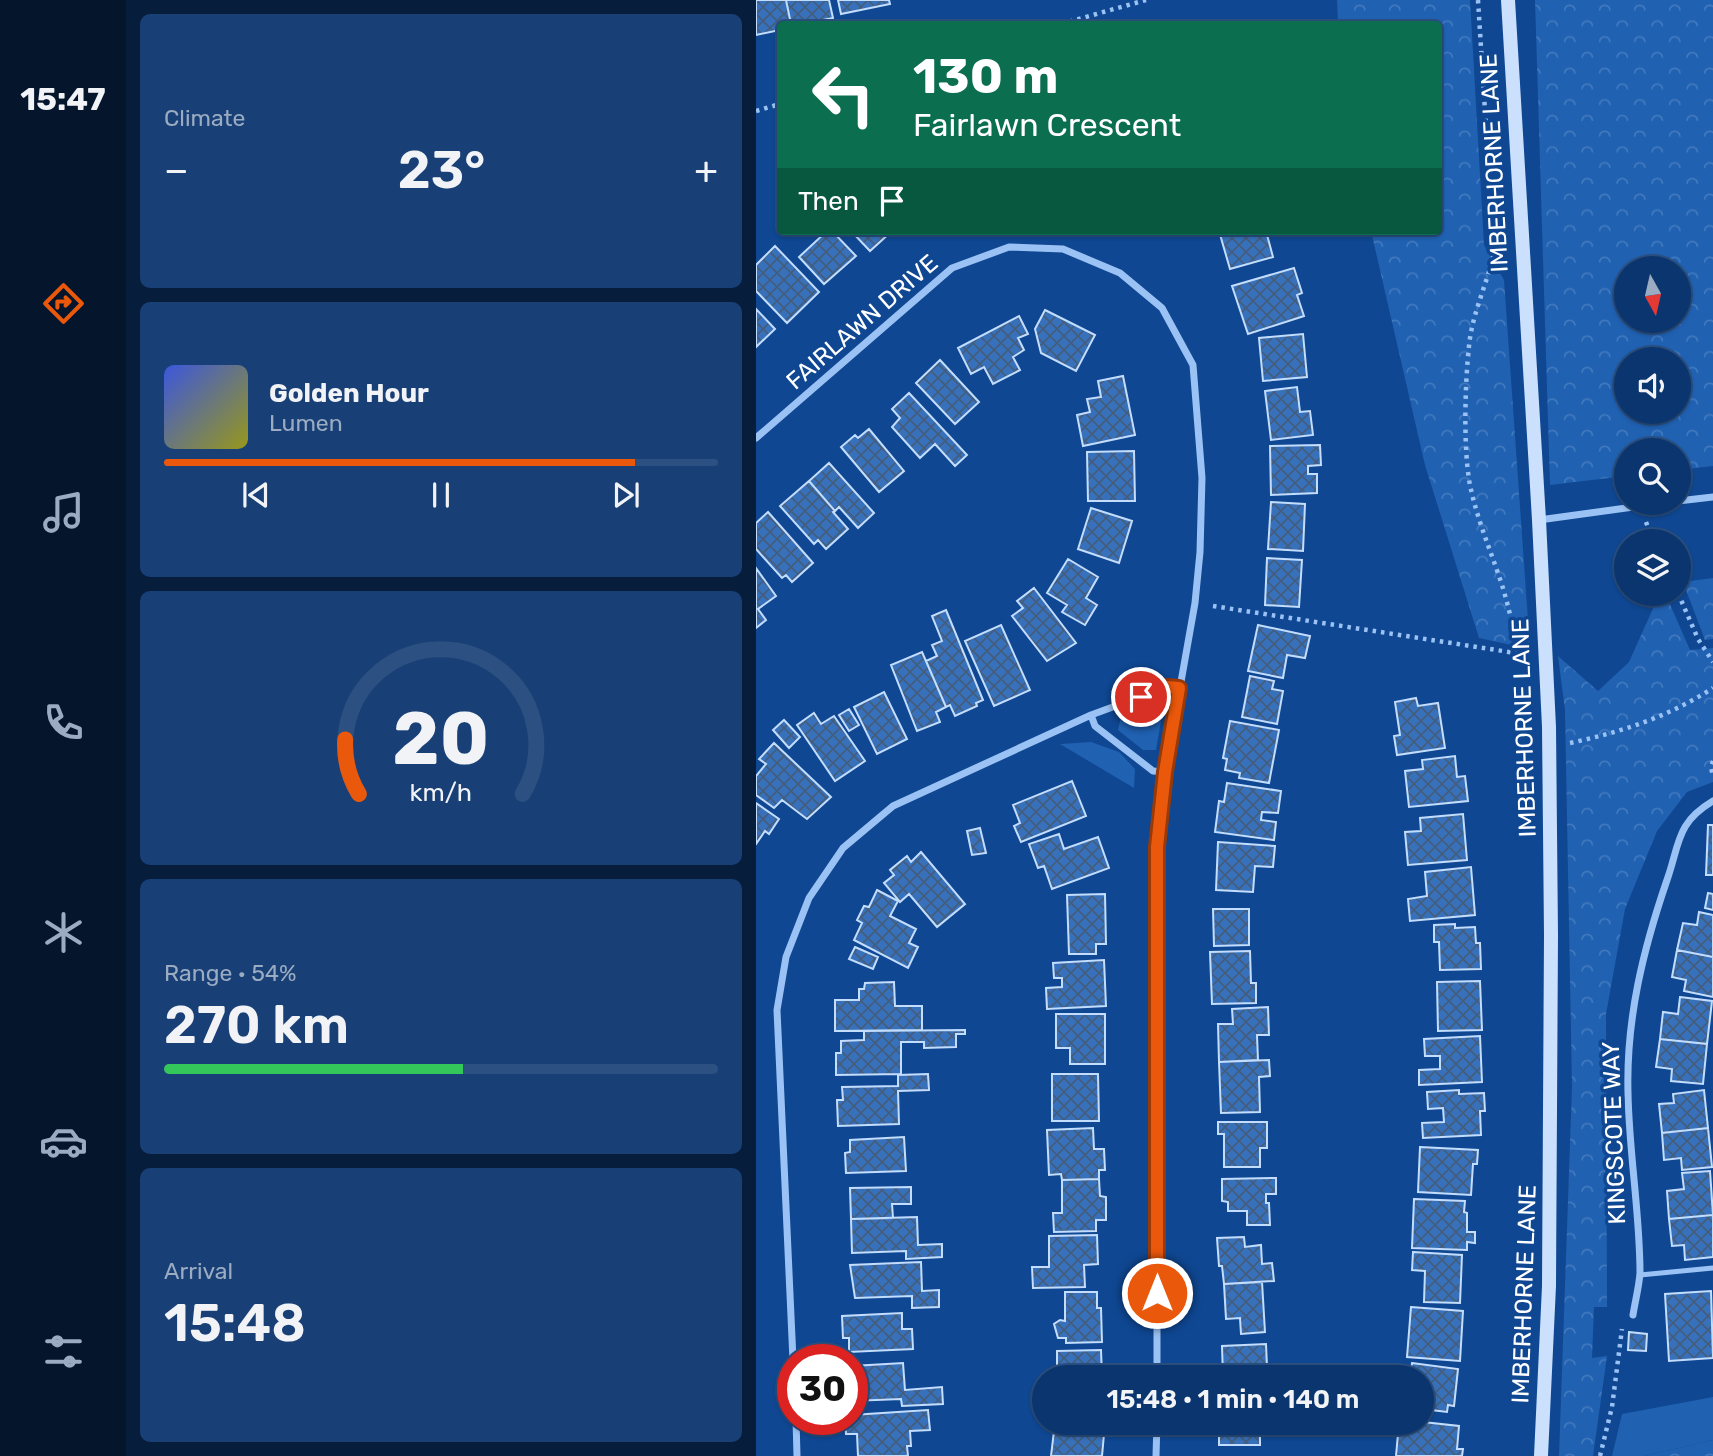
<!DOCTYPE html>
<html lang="en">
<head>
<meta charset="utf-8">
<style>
	body { margin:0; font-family:Rubik,sans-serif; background:#194076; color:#f1f3f6; height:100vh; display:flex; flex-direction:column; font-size:26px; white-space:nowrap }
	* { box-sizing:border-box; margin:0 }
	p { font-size:23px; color:#9aabc2 }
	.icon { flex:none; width:38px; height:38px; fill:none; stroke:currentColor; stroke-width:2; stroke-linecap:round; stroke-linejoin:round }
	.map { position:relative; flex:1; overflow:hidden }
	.drawer { display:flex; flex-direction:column; gap:14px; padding:14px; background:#061d3c; width:630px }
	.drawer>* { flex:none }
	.top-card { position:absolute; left:21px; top:21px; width:665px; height:214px; border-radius:7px; box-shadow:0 2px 5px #0004,0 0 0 2px #2b5081; background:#0b6e4f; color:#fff; overflow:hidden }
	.needle { width:46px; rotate:172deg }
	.fabs { position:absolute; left:858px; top:256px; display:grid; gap:14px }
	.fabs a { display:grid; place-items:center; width:77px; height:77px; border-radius:50%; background:#0b356e; box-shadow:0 2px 5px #0004,0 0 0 2px #2b5081; font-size:35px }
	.speed { position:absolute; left:21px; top:1344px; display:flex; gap:14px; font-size:35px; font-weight:700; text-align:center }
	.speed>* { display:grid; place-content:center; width:91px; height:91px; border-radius:50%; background:#0b356e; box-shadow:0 2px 5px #0004,0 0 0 2px #2b5081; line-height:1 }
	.speed .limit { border:10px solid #d22; background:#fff; color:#111 }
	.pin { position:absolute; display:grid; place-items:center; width:60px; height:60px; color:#fff; margin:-30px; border:4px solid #fff; border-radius:50%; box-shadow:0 2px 7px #0007 }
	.me { position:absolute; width:77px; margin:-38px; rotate:0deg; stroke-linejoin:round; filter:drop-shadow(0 0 5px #0008) }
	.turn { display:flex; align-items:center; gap:24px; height:147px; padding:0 21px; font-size:32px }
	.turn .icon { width:91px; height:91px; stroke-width:2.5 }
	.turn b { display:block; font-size:49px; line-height:60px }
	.then { display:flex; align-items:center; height:66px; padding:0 21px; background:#0003; gap:14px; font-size:26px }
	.big { font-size:52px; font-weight:600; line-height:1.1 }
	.drawer .card { flex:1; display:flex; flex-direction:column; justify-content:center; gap:10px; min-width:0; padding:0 24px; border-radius:10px; background:#194076 }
	.drawer .dial { align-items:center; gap:0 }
	.dial svg { height:182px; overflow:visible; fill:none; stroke:#2b5081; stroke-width:7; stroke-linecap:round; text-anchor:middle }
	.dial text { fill:#f1f3f6; stroke:none }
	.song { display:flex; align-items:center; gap:21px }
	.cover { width:84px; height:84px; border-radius:10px; background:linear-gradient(135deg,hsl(230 70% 55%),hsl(60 70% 35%)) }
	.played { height:7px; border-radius:4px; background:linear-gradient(90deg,#ea580c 85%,#2b5081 85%) }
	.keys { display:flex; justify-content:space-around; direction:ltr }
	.heat { display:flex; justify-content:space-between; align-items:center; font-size:38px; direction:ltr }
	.charge { height:10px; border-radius:5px; background:linear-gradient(90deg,#34c759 54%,#2b5081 0) }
	.trip { position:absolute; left:276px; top:1365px; width:402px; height:70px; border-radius:35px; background:#0b356e; box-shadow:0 2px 5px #0004,0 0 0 2px #2b5081; font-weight:600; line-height:70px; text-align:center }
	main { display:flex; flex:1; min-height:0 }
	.dock { display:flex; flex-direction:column; width:126px; justify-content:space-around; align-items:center; background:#04152c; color:#9aabc2 }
	.dock .icon { width:49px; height:49px }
	.dock .selected { color:#ea580c }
	.dock b { font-size:32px; color:#f1f3f6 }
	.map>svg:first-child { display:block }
	.grass { fill:#2061b2 }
	.forest { fill:url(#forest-crowns); fill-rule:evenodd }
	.building { fill:url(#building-cross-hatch); stroke:#c2ddfe; stroke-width:2 }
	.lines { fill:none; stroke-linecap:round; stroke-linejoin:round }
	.path { stroke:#9bc2f4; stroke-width:4.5; stroke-dasharray:3.5 5; stroke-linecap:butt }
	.lane { stroke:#9bc2f4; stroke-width:5 }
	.street { stroke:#9bc2f4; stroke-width:7 }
	.secondary { stroke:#cae0fd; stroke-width:14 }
	.route-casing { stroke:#983908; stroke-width:18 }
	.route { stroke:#ea580c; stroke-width:12 }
	.labels { text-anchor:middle; stroke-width:7; stroke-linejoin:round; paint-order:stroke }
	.street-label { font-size:24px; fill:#fff; stroke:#0f4792 }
</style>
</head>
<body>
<main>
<nav class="dock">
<b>15:47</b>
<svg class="icon selected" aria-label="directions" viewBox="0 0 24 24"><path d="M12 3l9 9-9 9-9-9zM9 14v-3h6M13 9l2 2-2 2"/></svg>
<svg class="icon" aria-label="music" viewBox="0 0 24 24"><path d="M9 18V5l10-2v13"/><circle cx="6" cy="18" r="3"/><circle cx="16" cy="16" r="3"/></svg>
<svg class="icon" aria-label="phone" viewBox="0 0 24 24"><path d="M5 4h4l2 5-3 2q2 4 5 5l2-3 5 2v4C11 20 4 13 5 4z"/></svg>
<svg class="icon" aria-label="climate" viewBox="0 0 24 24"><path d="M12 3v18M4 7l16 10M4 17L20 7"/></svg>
<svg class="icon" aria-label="car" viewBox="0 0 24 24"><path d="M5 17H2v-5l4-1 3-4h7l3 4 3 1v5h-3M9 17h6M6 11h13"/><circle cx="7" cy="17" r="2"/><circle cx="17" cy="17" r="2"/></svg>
<svg class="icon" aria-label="filters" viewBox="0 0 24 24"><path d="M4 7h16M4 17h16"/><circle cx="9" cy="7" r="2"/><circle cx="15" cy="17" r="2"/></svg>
</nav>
<section class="drawer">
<div class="card"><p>Climate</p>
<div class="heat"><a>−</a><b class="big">23°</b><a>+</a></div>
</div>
<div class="card">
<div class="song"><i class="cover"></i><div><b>Golden Hour</b><p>Lumen</p></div></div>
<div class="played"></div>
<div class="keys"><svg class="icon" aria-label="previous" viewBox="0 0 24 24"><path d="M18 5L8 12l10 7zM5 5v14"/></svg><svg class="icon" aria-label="pause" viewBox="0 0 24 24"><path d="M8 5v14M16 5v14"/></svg><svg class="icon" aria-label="next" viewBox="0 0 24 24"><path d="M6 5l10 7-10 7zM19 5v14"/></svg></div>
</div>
<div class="card dial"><svg viewBox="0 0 100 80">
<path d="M14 69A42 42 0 1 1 86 69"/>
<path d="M14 69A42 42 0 0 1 8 45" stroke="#ea580c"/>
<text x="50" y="56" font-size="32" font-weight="700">20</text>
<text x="50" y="72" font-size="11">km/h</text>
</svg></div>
<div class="card"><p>Range · 54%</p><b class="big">270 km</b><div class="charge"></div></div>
<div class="card"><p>Arrival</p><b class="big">15:48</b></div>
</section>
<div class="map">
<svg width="957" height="1456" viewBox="0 0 957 1456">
	<defs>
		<pattern id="forest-crowns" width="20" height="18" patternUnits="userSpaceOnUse" patternTransform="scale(1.75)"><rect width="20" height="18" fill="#2061b2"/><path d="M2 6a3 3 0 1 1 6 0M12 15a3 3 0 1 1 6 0" fill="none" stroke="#4179be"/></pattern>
		<pattern id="building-cross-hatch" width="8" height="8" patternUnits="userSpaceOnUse" patternTransform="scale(1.75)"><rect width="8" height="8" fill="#3771bb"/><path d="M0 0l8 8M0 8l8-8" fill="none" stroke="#435d7e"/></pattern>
	</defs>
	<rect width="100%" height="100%" fill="#0f4792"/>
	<!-- grass -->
	<path class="grass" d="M394 703 407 709 400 750H387L362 730 365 716Z
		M335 742 363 752 379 769 378 788 304 744Z
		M957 1397V1440L888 1456H856L866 1414Z"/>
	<!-- forest -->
	<path class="forest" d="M581 0H714L728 245 748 280 774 649 723 638 669 465 615 231H682V24H582Z
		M779 0H957V466L922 470V450H870V476L794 485ZM870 268H922V320H870ZM870 359H922V411H870Z
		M957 578V639L949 640 927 582Z
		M904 593H909L934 650 957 648V782L931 792 901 831 869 909 850 1014 851 1307H838L836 1358 851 1356 837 1456H803L816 1087 809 710 802 656 842 691 873 662Z
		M957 1440V1456H888Z"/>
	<!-- building -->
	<path class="building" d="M0 0H30L35 24H24V30L0 35Z
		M30 0H73L77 18 47 24H35Z
		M82 0H133L134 4 85 14Z
		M71 231H76L100 256 68 284 43 257Z
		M95 231H136L114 251Z
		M463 231H510L517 257 474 269Z
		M19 246 63 292 31 323 0 291V265Z
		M538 268 546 293 541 295 548 316 492 334 476 286Z
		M0 309 19 329 0 347Z
		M289 310 339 335 320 371 285 353 279 329Z
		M263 316 272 334 262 338 268 350 257 357 264 370 237 384 228 367 215 374 202 348Z
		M547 334 551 377 507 381 503 338Z
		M184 360 223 402 199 424 160 383Z
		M367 376 379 435 327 446 321 415 334 412 331 399 345 397 342 381Z
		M541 387 544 412 554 411 557 435 515 440 509 391Z
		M153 393 211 455 199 466 179 444 164 458 136 427 144 418 136 409Z
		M113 429 148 471 123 492 85 447 99 435 102 438Z
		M564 445 565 465 552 466V474H561V493L515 495 514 446Z
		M378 451 379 501H332L331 452Z
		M73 463 118 513 102 528 83 507 79 511 53 481Z
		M53 481 79 511 77 512 92 529 70 549 62 540 58 544 24 506Z
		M515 502 549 504 547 551 512 549Z
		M335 508 376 521 363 563 322 549Z
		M12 512 57 563 36 582 30 575 26 578 0 549V523Z
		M511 558 546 560 543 607 509 605Z
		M312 559 342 577 330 598 341 605 329 625 306 612 311 605 291 593Z
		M0 568 20 596 2 609 10 620 0 628Z
		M278 588 320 643 291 661 256 616 267 608 261 601Z
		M190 610 227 700 220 703 221 706 199 716 194 705 190 707 170 661 181 656 176 645 186 641 176 616Z
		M245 625 274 690 238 706 209 641Z
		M502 625 554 636 549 658 531 655 527 678 492 671Z
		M166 652 190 707 180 712 184 722 161 731 135 665Z
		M494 676 518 681 516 689 527 691 521 724 486 717Z
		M128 692 151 739 121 754 98 707Z
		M660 698 662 706 682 703 689 748 641 755 638 736 644 735 639 702Z
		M93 709 103 725 93 731 83 715Z
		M58 713 65 724 78 716 109 761 79 781 41 725Z
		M28 720 44 737 33 748 17 730Z
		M474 721 523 730 513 783 483 778 484 773 469 770 471 759 467 758Z
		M18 743 75 797 51 819 26 800 18 808 0 795V776L10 764 3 759Z
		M699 756 701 777 709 776 712 801 653 807 649 771 667 769 666 760Z
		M316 781 330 816 265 842 258 826 264 823 257 805Z
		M471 783 525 791 522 813 506 812 505 820 520 822 518 840 459 832 463 801 468 802Z
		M0 803 23 819 13 834 9 831 0 844Z
		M707 814 711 860 652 865 649 832 665 831 664 818Z
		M952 825H957V875H950Z
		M224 828 230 853 216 855 211 831Z
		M303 834 308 849 342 837 353 868 296 889 288 866 282 868 273 844Z
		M462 842 519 846 517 867 499 866 497 892 460 890Z
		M165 852 209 904 181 927 153 894 144 902 128 883 138 875 134 870 151 856 155 862Z
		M715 867 719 915 654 921 652 899 671 896 669 872Z
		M121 890 142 901 134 916 160 929 153 943 162 947 152 968 98 940 106 923 101 920 108 906 113 907Z
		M952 893 957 894V910L949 908Z
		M349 894 350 944H340V954H313L311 895Z
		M457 909H493V945L458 946Z
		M943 912 957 915V957L921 950 927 923 941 925Z
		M699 924V928L719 927 720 943H724L725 969 684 970 683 942H678V925Z
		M99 947 122 957 117 969 93 959Z
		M921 950 957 957V997L928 991 930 980 916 977Z
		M494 951 495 983H500V1003L456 1004 454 952Z
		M348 960 350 1006 291 1009 290 988 306 987V978H298L297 963Z
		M724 981 726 1030 682 1031 681 982Z
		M138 982 139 1006H166V1030L79 1031V1000H103V989H108L109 983Z
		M924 997 956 1001 951 1044 904 1039 907 1012 922 1014Z
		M512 1007 513 1035H501L502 1060 463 1062 462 1024H477L476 1009Z
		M300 1014H349V1064H314V1048H300Z
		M209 1030V1034H200V1047L168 1048V1042H145V1074L80 1075V1053H85V1041L108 1040V1031Z
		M724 1036 726 1082 663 1085V1070L684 1069V1056H669L668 1039Z
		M904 1039 951 1044 947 1084 915 1081 916 1069 900 1067Z
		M513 1060 514 1076 503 1077 504 1112 465 1113 463 1062Z
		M172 1074 173 1090 142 1091 143 1124 82 1126 81 1100H87L86 1087 142 1086V1075Z
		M296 1074H342L343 1121H296Z
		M703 1090V1094L728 1093 729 1111H724L725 1135 667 1138 666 1123 688 1122 687 1108 672 1109 671 1092Z
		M948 1090 952 1128 906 1133 903 1104 918 1103 917 1094Z
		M462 1122H511V1148H504V1167H468V1134H462Z
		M337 1128 338 1149H348L349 1170H343V1179L306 1180 305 1174 293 1175 291 1130Z
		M952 1128 956 1167 926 1170 925 1158 908 1160 906 1133Z
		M148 1137 150 1171 90 1173 89 1153 94 1152V1140Z
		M664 1147 722 1150 721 1164H717L715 1195 662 1192Z
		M954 1171 957 1215 913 1219 911 1191 928 1189 926 1173Z
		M520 1178V1194H510V1203H513L514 1225H491V1211H472V1202L466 1201V1179Z
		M343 1179 344 1196 350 1197V1220H340V1231L298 1232 297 1213H306V1180Z
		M155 1187V1204H136L137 1218 95 1219 94 1188Z
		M658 1199 709 1201 708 1212 711 1213V1232H719V1243L711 1242V1250L656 1248Z
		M957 1215V1257L929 1260 928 1245 916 1246 913 1219Z
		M161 1217 162 1245 186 1244V1257L150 1259V1251L96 1253 95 1219Z
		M341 1235 342 1264 328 1265 329 1287 277 1288 276 1267H293V1236Z
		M488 1237 489 1247 505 1245 506 1264 516 1263 518 1281 468 1284 466 1266H463L461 1238Z
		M657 1252 706 1255 704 1303 668 1302 669 1271 656 1270Z
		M165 1262 166 1291 183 1290V1307L156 1308V1296L99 1298 94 1265Z
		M506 1282 509 1332 485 1334 484 1318 470 1319 468 1284Z
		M955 1291 957 1358 913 1361 909 1294Z
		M309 1292H341V1308H345L346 1342 310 1343V1338H302L298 1324 304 1320 309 1321Z
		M655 1307 707 1311 704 1361 651 1357Z
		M146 1313V1329H156L157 1349 93 1352V1338H87L86 1316Z
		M873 1332 891 1334 890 1351 872 1350Z
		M510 1344 511 1367H525V1377H467L466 1346Z
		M345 1350 346 1376 348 1377H310V1369H301V1351Z
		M147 1363 149 1390 186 1387 187 1404 146 1406 145 1399 96 1401V1366Z
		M656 1363 702 1369 698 1406 692 1405 691 1412 667 1409V1377H654Z
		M172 1410 174 1430 154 1431 155 1446H151L152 1456H102L101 1434H90L89 1419H96V1415Z
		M667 1422 703 1426 701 1449H707L706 1456H640L643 1423Z
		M299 1423H349L346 1456H295Z
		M463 1423H504V1445H463Z"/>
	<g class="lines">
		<!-- path -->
		<path class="path" d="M722 0 738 253C731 284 716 314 713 346 709 383 707 449 714 485 721 519 734 549 745 582 753 606 757 631 765 655
			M305 24 390 0
			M0 111 24 104
			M890 522 897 541
			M922 593 942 639 957 662
			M457 606 766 654
			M814 743C865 732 912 717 957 688
			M957 761 955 767 957 777
			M844 1456 856 1407 866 1329"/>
		<!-- lane -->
		<path class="lane" d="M884 1275 957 1268"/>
		<!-- street -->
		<path class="street" d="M0 438 196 268 253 247 307 249 364 273 406 308 437 365 446 478 444 552 439 603 409 772 401 847V1377
			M922 501 957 497
			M783 520 914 502
			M335 715 339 726 397 771 409 772
			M877 1315C879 1302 883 1287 884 1273 884 1213 873 1153 872 1093 870 1019 887 950 911 880 924 843 920 823 957 801
			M37 1360 21 1010 30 957 53 898 87 848 137 806 335 715 411 687 423 688
			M40 1419 41 1456
			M400 1456 401 1423"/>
		<!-- secondary -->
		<path class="secondary" d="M752 0 783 520 793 727 795 935 793 1286 785 1456"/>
	</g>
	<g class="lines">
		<defs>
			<path id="route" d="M385 697 411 687 423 688 409 772 401 847V1293"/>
		</defs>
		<!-- route casing -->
		<use href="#route" class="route-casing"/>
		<!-- route -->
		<use href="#route" class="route"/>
	</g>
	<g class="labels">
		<!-- street labels -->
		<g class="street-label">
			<text transform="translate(738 163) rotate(-93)" y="8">IMBERHORNE LANE</text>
			<text transform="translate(106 322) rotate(-41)" y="8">FAIRLAWN DRIVE</text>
			<text transform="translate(768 728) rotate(-92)" y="8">IMBERHORNE LANE</text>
			<text transform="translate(858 1133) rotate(-92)" y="8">KINGSCOTE WAY</text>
			<text transform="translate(768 1294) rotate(-88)" y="8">IMBERHORNE LANE</text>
		</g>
	</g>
</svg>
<div class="fabs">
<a><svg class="needle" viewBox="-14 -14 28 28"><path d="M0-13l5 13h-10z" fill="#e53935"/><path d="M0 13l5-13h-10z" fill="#9aabc2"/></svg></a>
<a><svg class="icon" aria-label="sound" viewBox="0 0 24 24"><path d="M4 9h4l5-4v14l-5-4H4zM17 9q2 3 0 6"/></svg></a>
<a><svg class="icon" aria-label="search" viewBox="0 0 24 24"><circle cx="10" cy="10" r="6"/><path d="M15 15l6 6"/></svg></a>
<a><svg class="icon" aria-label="layers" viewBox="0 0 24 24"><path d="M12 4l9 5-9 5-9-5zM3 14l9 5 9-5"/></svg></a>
</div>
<div class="speed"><div class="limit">30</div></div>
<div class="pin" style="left:385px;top:697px;background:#d93025"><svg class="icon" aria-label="arrive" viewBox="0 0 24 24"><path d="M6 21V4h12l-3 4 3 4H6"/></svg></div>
<svg class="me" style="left:401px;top:1293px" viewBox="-20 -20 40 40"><circle r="17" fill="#ea580c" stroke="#fff" stroke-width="3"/><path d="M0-11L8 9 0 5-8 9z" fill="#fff"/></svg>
<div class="trip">15:48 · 1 min · 140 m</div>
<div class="top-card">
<div class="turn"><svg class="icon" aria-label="left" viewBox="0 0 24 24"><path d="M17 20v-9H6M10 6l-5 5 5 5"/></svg><div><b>130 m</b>Fairlawn Crescent</div></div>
<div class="then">Then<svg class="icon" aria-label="arrive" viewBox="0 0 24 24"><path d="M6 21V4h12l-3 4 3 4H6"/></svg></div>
</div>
</div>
</main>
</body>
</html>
